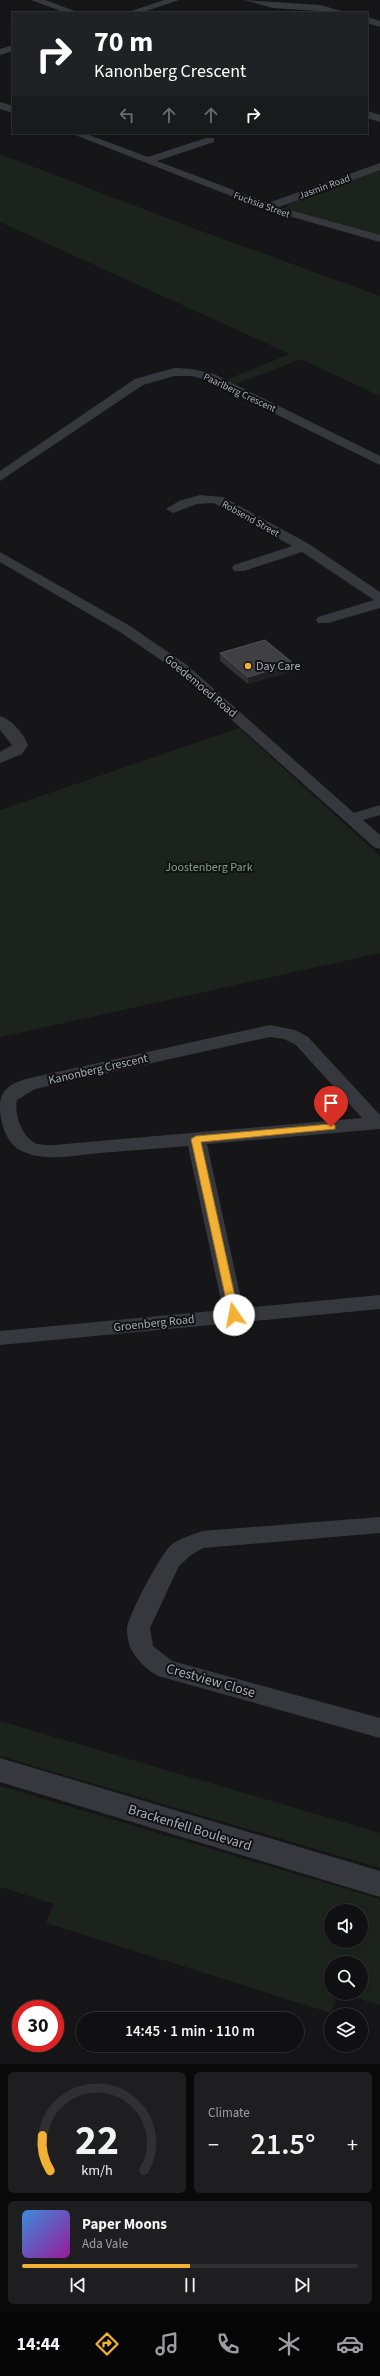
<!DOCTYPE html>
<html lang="en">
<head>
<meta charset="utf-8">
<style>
	body { margin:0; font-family:"Source Sans 3",sans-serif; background:#1e1e20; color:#f1f3f6; height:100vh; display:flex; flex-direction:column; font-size:15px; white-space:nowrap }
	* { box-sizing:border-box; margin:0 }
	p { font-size:13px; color:#9c9d9f }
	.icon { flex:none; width:22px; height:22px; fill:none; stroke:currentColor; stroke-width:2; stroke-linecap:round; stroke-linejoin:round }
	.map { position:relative; height:2064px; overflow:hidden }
	.panel { display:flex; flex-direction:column; gap:8px; padding:8px; background:#09090a; flex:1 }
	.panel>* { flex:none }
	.banner { position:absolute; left:12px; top:12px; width:356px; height:122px; border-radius:0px; box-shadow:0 2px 6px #0003,0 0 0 1px #303032; background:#202124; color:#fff; overflow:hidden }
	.fabs { position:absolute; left:324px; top:1904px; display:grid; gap:8px }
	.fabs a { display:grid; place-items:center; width:44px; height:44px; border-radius:50%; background:#101012; box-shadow:0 2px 6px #0003,0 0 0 1px #303032; font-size:20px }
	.speed { position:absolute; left:12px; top:2000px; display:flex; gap:8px; font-size:20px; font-weight:700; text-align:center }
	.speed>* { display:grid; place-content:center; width:52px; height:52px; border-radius:50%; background:#101012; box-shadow:0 2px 6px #0003,0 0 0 1px #303032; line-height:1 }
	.speed .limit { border:6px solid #d22; background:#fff; color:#111 }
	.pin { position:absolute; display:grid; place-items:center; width:34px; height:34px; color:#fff; margin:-41px -17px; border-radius:50% 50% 50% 0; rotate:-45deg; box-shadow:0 0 4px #0007 }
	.pin .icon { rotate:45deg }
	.me { position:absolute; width:44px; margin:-22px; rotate:348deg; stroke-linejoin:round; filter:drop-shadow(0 0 3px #0008) }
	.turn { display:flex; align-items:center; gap:14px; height:84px; padding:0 16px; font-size:18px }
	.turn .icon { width:52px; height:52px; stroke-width:2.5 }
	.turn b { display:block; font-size:28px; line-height:34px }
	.lanes { display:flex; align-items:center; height:38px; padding:0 16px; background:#0003; justify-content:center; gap:20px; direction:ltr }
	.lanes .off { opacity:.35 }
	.big { font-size:30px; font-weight:600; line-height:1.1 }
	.panel .tile { flex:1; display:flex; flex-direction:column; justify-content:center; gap:6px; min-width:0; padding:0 14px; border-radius:6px; background:#1e1e20 }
	.panel .dial { align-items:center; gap:0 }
	.dial svg { height:104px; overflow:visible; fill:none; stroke:#303032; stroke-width:7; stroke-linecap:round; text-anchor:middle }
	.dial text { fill:#f1f3f6; stroke:none }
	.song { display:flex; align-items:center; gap:12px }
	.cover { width:48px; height:48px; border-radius:6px; background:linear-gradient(135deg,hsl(210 70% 55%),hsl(300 70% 35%)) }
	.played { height:4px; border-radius:2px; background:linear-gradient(90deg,#f2b134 50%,#303032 50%) }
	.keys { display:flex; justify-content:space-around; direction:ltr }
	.heat { display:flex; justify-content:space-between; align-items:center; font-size:22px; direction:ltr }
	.panel .tiles { flex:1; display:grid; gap:8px; grid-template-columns:1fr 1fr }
	.tile:last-child { grid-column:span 2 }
	.trip { position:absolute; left:76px; top:2012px; width:228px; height:40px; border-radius:20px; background:#101012; box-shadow:0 2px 6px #0003,0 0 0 1px #303032; font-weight:600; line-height:40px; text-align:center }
	.tabs { display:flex; height:64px; justify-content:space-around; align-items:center; background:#060607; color:#9c9d9f }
	.tabs .icon { width:28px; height:28px }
	.tabs .current { color:#f2b134 }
	.tabs b { font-size:18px; color:#f1f3f6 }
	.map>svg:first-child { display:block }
	.green { fill:#1c231d; fill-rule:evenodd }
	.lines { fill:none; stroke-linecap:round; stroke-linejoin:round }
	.minor { fill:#37383d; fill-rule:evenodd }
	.tertiary { fill:#37383d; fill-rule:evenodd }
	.wall { fill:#323236 }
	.shaded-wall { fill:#212124 }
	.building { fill:#3f3f44; stroke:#4f5156 }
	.route { fill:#f2b134; stroke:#9d7322 }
	.poi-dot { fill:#f2b134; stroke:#111113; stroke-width:1.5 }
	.labels { text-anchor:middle; stroke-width:4; stroke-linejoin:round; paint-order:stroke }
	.far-street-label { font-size:10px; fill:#a8adb8; stroke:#111113 }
	.poi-label { font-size:12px; fill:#a8adb8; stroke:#111113; text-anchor:start }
	.street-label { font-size:12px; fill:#a8adb8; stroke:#111113 }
	.park-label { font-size:12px; fill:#7fa381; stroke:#111113 }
	.near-street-label { font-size:14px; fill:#a8adb8; stroke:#111113 }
</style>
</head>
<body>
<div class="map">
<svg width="380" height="2064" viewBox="0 0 380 2064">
	<rect width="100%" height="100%" fill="#161618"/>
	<!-- green -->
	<path class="green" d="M0 154 190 227 380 296V396L301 359 236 384 226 380 290 354 0 222Z
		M380 169V236L290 211 286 208 290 203Z
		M239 728 380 856V953L0 1037V810Z
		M0 1721 380 1833V1868L0 1756Z
		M0 1786 380 1899V2005L341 1993H361V1963H331V1993H338L331 2013 46 1923 54 1904 0 1887ZM331 1911H361V1941H331Z"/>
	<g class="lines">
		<!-- minor -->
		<path class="minor" d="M31 0H45L80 13H66Z
			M164 0H179L140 13H125Z
			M244 0 320 5 349 13 273 8Z
			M367 17 380 21V27L367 23Z
			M13 45V51L0 55V49Z
			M0 102 13 106V113L0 109Z
			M367 111 380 115V122L367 118Z
			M70 133H84L148 157 206 138H214V142L157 161 268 203 380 163V170L279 207 380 235V242L264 209Z
			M174 368 192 369 214 374 380 456V465L206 380 192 376H174L143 385 0 481V471L135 379Z
			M200 495 223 497 309 544 380 592V608L328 623H318L316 620 318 617 374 600 302 552 244 571H234L232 568 234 565 292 546 214 503 197 504 173 513 166 509 179 501Z
			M0 552 130 626 187 665 354 813 380 805V815L363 820 380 835V849L374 847 177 671 120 632 0 562Z
			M0 716C11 719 24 734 28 745L22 754 0 763V752L12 745 0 730Z
			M270 1025 295 1030 308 1037 380 1115V1129L207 1144 243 1308 380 1295V1309L0 1345V1331L223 1310 188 1146C158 1148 129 1151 100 1153 76 1155 47 1162 24 1152 6 1145 0 1123 0 1106 0 1088 14 1082 30 1078ZM270 1037 284 1039 296 1045 362 1118 54 1145C49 1145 43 1145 38 1144 22 1139 14 1114 17 1100L35 1089Z
			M380 1517V1533L203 1548 191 1555 179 1566 150 1628 153 1646 172 1661 380 1718V1738L158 1676C141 1666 127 1651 127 1630 127 1617 161 1554 171 1545 180 1538 192 1535 202 1531Z"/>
		<!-- tertiary -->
		<path class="tertiary" d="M0 1758 380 1871V1897L0 1782Z"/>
	</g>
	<!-- wall -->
	<path class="wall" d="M220 653 293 663V671L248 684 220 661Z"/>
	<!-- shaded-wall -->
	<path class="shaded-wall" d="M293 663V671L248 684V677Z"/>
	<!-- building -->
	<path class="building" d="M265 640 293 663 248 677 220 653Z"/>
	<!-- route -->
	<path class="route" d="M331 1124 335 1125V1129L201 1142 239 1315 238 1318H230L191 1139 196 1136Z"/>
	<!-- markers -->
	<circle class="poi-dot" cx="248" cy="666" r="4"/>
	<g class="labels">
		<!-- far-street labels -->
		<g class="far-street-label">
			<text transform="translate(324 186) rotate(-20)" y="4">Jasmin Road</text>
			<text transform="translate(262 204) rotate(20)" y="4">Fuchsia Street</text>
			<text transform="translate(240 392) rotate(25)" y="4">Paarlberg Crescent</text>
			<text transform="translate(251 518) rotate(29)" y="4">Robsend Street</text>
		</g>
		<!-- poi labels -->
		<g class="poi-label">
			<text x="256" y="670">Day Care</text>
		</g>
		<!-- street labels -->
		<g class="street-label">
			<text transform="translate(201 686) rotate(40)" y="4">Goedemoed Road</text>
			<text transform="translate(98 1069) rotate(-13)" y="4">Kanonberg Crescent</text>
			<text transform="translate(154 1323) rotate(-6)" y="4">Groenberg Road</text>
		</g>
		<!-- park labels -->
		<g class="park-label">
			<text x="209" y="871">Joostenberg Park</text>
		</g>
		<!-- near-street labels -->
		<g class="near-street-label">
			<text transform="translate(211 1680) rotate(16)" y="5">Crestview Close</text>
			<text transform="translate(190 1827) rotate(17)" y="5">Brackenfell Boulevard</text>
		</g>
	</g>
</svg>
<div class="fabs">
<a><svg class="icon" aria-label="sound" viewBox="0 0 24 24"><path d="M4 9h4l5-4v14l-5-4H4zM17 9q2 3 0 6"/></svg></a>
<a><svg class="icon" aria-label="search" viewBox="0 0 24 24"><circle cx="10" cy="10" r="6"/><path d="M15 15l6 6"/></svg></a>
<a><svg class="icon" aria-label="layers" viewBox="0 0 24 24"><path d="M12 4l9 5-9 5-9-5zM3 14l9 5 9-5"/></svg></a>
</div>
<div class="speed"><div class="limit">30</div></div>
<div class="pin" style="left:331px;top:1127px;background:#d93025"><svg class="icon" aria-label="arrive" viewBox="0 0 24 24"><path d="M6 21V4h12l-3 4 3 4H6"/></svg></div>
<svg class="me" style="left:234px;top:1315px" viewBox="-20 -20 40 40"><circle r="19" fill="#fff"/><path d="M0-13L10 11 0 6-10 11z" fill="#f2b134"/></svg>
<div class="trip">14:45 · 1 min · 110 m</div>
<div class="banner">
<div class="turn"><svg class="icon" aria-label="right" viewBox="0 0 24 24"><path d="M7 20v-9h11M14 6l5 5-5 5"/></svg><div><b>70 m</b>Kanonberg Crescent</div></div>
<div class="lanes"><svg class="icon off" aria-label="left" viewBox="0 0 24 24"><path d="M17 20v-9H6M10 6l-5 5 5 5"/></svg><svg class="icon off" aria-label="ahead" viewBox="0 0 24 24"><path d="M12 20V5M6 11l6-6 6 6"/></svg><svg class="icon off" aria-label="ahead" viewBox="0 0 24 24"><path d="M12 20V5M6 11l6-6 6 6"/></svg><svg class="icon" aria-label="right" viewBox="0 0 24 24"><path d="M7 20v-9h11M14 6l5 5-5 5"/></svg></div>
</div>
</div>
<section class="panel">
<div class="tiles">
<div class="tile dial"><svg viewBox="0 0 100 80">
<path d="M14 69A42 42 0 1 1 86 69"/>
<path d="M14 69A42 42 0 0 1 8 42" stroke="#f2b134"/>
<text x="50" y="56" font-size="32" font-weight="700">22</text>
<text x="50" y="72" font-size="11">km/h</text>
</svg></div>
<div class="tile"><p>Climate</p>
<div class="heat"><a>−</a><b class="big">21.5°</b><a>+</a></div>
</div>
<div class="tile">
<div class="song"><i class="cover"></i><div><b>Paper Moons</b><p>Ada Vale</p></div></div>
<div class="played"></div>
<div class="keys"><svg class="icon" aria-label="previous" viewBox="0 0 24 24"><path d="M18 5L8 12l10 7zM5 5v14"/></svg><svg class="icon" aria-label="pause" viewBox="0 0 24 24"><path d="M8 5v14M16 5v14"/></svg><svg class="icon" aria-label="next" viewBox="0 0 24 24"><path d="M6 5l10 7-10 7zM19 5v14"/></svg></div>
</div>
</div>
</section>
<nav class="tabs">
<b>14:44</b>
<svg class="icon current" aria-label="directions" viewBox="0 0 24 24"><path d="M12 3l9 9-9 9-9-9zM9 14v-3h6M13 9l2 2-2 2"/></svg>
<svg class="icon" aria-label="music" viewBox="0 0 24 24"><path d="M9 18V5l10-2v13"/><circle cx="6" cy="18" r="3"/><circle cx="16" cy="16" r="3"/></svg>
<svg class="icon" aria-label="phone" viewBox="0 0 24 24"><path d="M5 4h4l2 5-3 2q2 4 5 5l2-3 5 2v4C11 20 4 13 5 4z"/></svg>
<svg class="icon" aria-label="climate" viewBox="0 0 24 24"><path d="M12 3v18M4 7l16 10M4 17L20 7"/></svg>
<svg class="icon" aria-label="car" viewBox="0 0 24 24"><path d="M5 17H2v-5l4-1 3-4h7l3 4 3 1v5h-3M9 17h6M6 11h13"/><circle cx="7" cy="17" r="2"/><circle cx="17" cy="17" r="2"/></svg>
</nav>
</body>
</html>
